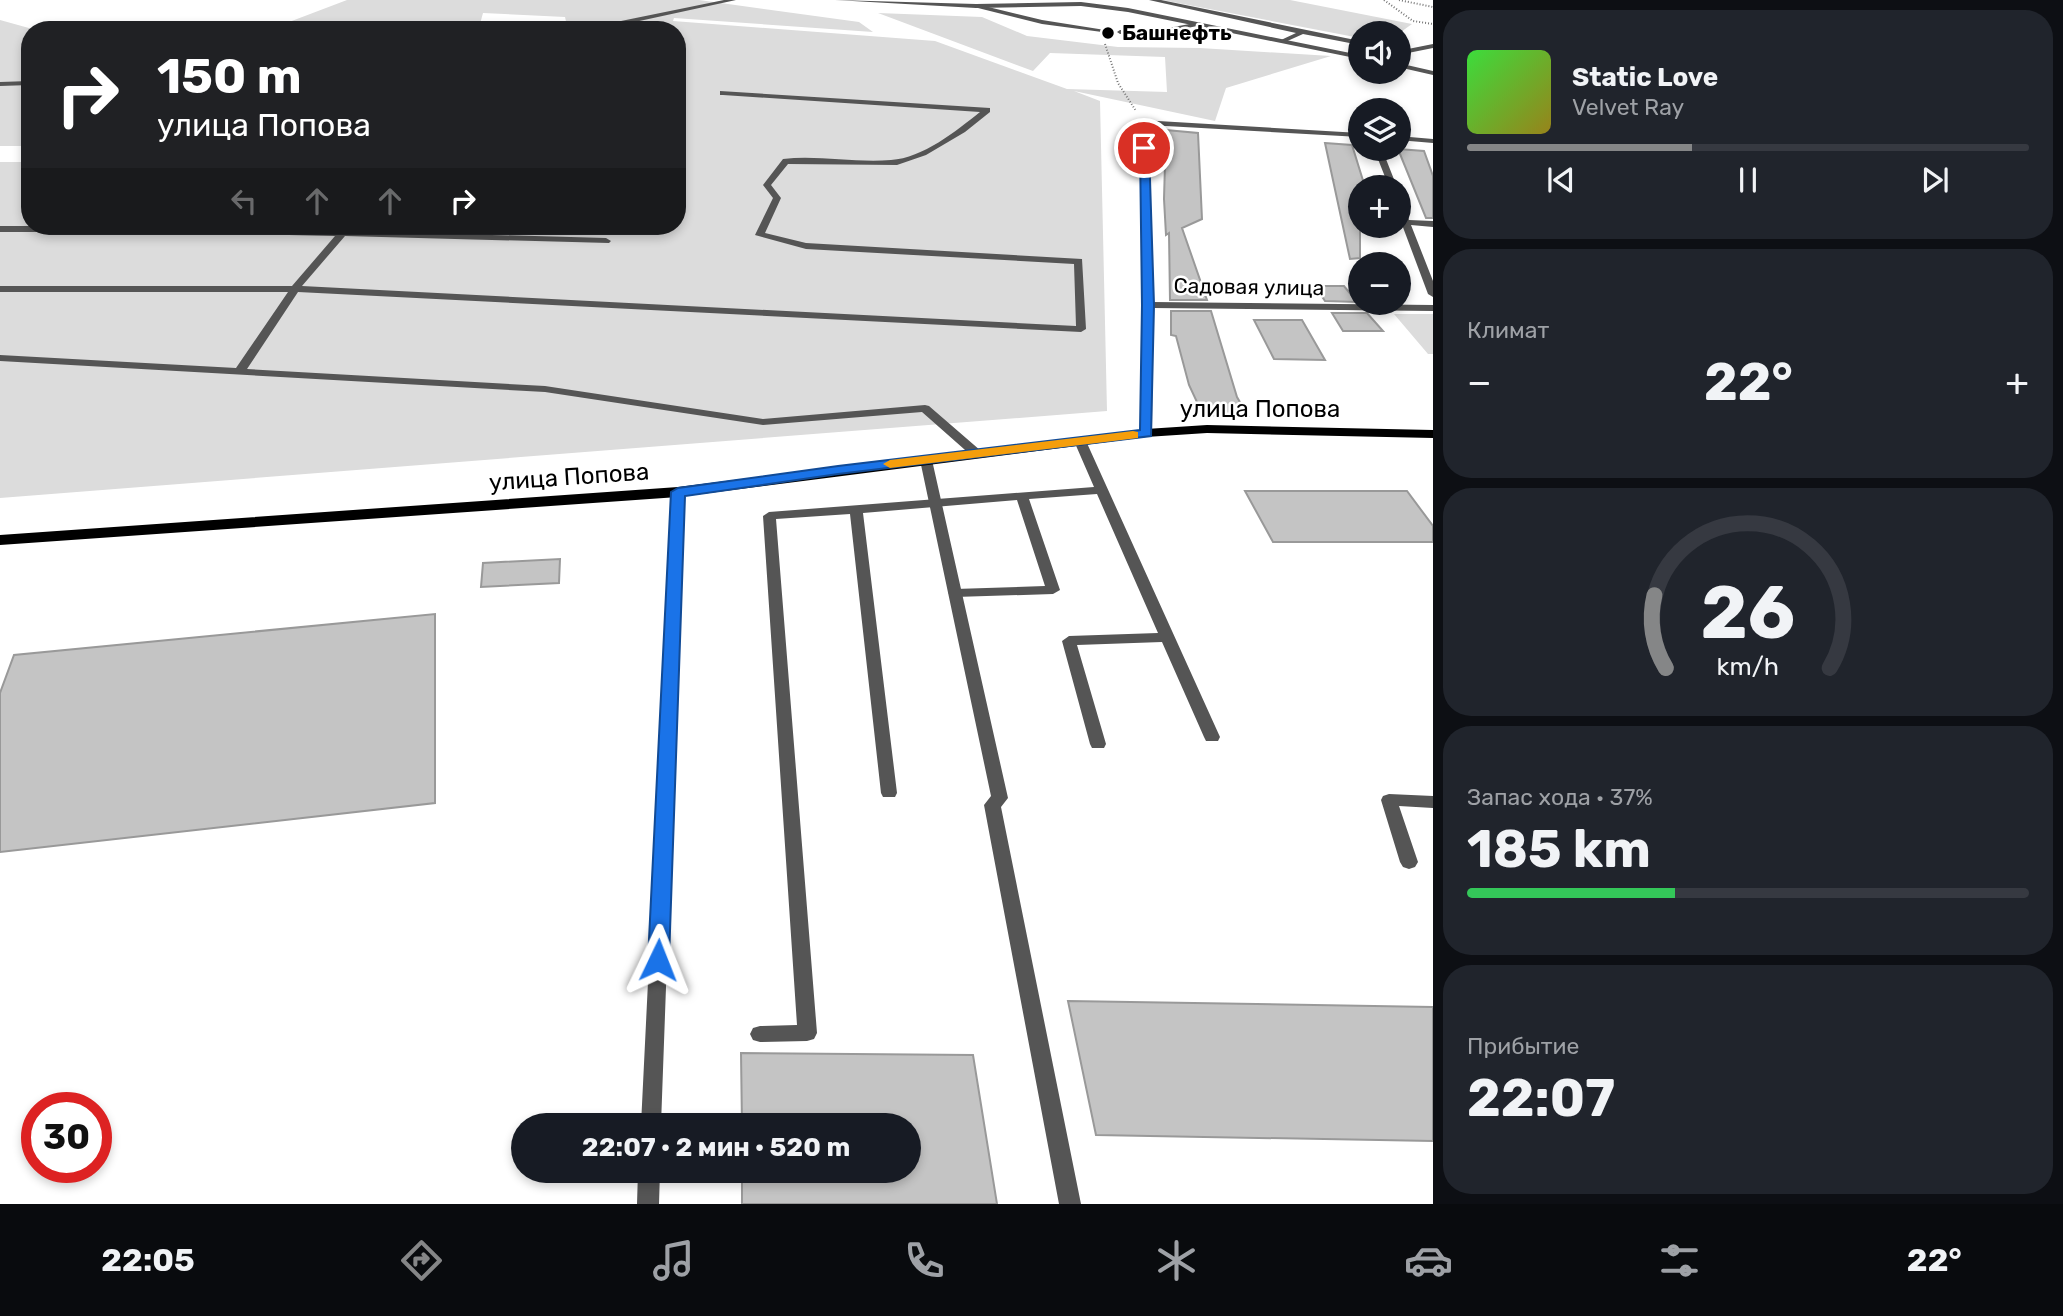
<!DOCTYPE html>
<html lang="ru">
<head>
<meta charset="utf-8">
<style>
	body { margin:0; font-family:Rubik,sans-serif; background:#20242c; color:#f1f3f6; height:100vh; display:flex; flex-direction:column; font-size:26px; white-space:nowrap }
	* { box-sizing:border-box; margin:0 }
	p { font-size:23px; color:#9ea1a6 }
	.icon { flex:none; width:38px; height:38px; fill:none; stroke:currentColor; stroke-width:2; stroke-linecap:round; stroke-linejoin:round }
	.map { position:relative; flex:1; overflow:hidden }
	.details { display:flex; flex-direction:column; gap:10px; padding:10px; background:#0d0f14; width:630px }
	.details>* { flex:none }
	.top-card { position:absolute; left:21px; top:21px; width:665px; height:214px; border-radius:28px; box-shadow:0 4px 10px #0003; background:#202124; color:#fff; overflow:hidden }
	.controls { position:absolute; left:1348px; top:21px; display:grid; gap:14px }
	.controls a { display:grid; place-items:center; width:63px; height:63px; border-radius:50%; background:#171b24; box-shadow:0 4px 10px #0003; font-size:35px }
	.speed { position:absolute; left:21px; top:1092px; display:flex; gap:14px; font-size:35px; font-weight:700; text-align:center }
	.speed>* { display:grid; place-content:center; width:91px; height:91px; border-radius:50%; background:#171b24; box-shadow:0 4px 10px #0003; line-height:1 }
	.speed .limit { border:10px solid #d22; background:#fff; color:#111 }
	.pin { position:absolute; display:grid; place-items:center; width:60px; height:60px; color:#fff; margin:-30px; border:4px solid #fff; border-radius:50%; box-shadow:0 2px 7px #0007 }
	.me { position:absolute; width:77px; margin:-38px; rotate:2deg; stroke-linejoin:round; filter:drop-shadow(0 0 5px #0008) }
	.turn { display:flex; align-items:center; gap:24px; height:147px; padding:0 21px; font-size:32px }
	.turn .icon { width:91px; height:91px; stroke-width:2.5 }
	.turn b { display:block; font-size:49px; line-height:60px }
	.lanes { display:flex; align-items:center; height:66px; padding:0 21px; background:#0003; justify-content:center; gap:35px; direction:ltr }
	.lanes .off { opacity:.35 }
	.big { font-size:52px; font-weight:700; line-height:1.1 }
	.details .card { flex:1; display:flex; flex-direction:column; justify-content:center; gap:10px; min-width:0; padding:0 24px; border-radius:28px; background:#20242c }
	.details .dial { align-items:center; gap:0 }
	.dial svg { height:182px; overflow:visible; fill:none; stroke:#363941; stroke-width:7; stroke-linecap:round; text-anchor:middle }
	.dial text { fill:#f1f3f6; stroke:none }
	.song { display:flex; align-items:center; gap:21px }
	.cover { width:84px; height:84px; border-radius:10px; background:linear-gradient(135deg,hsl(120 70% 55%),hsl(50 70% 35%)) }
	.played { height:7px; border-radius:4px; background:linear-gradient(90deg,#858687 40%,#363941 40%) }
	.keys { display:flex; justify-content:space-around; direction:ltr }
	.heat { display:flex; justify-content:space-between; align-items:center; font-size:38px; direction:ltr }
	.charge { height:10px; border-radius:5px; background:linear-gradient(90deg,#34c759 37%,#363941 0) }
	.trip { position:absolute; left:511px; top:1113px; width:410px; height:70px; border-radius:35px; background:#171b24; box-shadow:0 4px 10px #0003; font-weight:700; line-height:70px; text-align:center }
	.dock { display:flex; height:112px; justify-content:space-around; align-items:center; background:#090b0e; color:#9ea1a6 }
	.dock .icon { width:49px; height:49px }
	.dock .current { color:#858687 }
	.dock b { font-size:32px; color:#f1f3f6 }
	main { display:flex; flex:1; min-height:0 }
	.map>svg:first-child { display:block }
	.green { fill:#dcdcdc }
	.building { fill:#c4c4c4; stroke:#999; stroke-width:2 }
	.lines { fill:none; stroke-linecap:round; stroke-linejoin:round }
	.path { stroke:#777; stroke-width:2; stroke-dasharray:1 2; stroke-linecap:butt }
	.service { fill:#555; fill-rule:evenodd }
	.minor { fill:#555; fill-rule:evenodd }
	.tertiary { fill:#555; fill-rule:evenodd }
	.primary { fill:#000; fill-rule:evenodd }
	.route { fill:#1a73e8; stroke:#114b97; stroke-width:2 }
	.slow { fill:#f59e0b }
	.poi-dot { fill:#000; stroke:#fff; stroke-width:2.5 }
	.labels { text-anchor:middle; stroke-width:5; stroke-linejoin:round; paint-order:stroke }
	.far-poi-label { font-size:21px; font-weight:bold; fill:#000; stroke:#fff; text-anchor:start }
	.far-street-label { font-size:21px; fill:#000; stroke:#fff }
	.street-label { font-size:24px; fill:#000; stroke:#fff }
</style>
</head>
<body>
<main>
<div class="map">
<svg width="1433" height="1204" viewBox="0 0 1433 1204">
	<rect width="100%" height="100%" fill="#fff"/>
	<!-- green -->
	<path class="green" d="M347 0H699L859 22 873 32 674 18 673 21 935 41 1067 89 1167 92 1165 57 1050 53 1033 71 878 13 982 17 1027 36 1118 47 1200 48 1331 56 1226 88 1215 121 1074 91 1100 101 1107 411 0 498V162H30V226H677V30H568L565 17 483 13 480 24 454 30H268Z
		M1162 0H1290L1412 24 1398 34 1360 33V38Z
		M0 20 36 30H30V146H0Z
		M1394 314H1433V354H1428Z"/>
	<!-- building -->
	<path class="building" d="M1166 130 1198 133 1202 219 1182 228 1207 300H1170L1169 233 1166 235 1164 199Z
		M1325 143 1352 145 1365 187H1360V258L1350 259Z
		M1398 149 1424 151 1433 176V218H1426Z
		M1315 286H1344L1357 302 1325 301Z
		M1171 311H1211L1237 397 1248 416 1203 415 1189 385 1176 336 1171 335Z
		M1332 313H1367L1383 331H1343Z
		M1254 320H1302L1325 360 1274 359Z
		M1245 491H1407L1433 526V542H1273Z
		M560 559 559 583 481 587 483 563Z
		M435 614V803L0 852V693L14 655Z
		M1068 1001 1433 1007V1141L1096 1135Z
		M741 1053 973 1055 997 1204H742V1171H908V1125H742Z"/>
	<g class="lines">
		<!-- path -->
		<path class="path" d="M1384 0 1413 21 1433 24
			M1399 0 1433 7
			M1105 44 1118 83 1136 111"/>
		<!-- service -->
		<path class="service" d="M724 0H736L621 25 548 30 621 21Z
			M976 4 1042 20 1105 30 1102 32 1042 24 974 7Z
			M1200 22 1202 25 1163 33 1120 34 1117 32 1120 30 1163 29Z
			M1433 44V48L1398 55V51Z
			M30 81V85L0 86V82Z
			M720 91 990 108V112L965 132 926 155 897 165 788 164 771 185 781 198 765 233 806 243 1082 259 1086 329 1081 332 298 292 247 369 545 386 763 419 925 405 929 406 981 451 983 454 981 457H973L922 412 763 425 545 392 0 361V355L236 368 288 292H0V286H292L335 236 159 232H0V226H159L606 238 611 241 609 243 345 236 302 286 1076 326 1074 264 806 249 755 235 773 198 763 185 783 159C818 155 855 163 891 160 923 158 956 131 980 112L723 95H720Z
			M1080 437 1086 441 1220 737 1218 741H1206L1204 737 1162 642 1077 645 1106 744 1104 748H1092L1090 744 1062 641 1069 636 1158 633 1097 494 1029 499 1060 590 1053 594 955 597 948 593 955 589 1045 586 1017 500 863 513 897 793 895 797H883L881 793 850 514 776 519 817 1033 814 1039 807 1041 760 1042 753 1040 750 1034 753 1028 760 1026 797 1025 763 516 769 512 1094 487 1074 441Z
			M1389 794 1433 796V808L1399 806 1418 862 1415 867 1409 869 1403 867 1400 862 1381 800 1383 796Z"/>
		<!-- minor -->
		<path class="minor" d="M1149 0H1161L1360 41V45L1303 34 1283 43 1281 40 1296 33Z
			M1398 49 1406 51 1407 52 1398 53Z
			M1141 120 1360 133V137L1148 125 1153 302 1433 305V311L1153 308 1152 433 1150 436H1142Z
			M1398 136 1433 139V143L1398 140Z
			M1374 149H1382L1397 187H1389Z
			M1398 199 1402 202 1409 220 1433 221V227L1411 225 1433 281V297L1428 294 1398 214Z
			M926 456 932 460 1008 798 1001 807 1081 1204H1059L984 805 991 796 920 460Z
			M678 488 684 492 661 1125H641L672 492Z
			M638 1171H660L659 1204H637Z"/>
		<!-- tertiary -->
		<path class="tertiary" d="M835 0 976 4 1081 2 1128 8 1360 55V59L1128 12 1081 6 976 8Z
			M1398 63 1433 71V75L1398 67Z"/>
		<!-- primary -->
		<path class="primary" d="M1207 425 1433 430V438L1207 433 1146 437 678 497 0 545V535L678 487 1146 429Z"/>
	</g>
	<!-- route -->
	<path class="route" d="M1144 145 1149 148 1154 305 1151 436 838 474 685 496 669 960 666 966 658 969 651 966 648 960 671 492 678 488 838 466 1140 430 1142 305 1140 148Z"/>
	<!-- slow -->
	<path class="slow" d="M1133 431 1138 432V438L890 468 883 464 890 460Z"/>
	<!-- markers -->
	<circle class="poi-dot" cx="1108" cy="33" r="7"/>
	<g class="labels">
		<!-- far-poi labels -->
		<g class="far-poi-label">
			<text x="1122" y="40">Башнефть</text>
		</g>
		<!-- far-street labels -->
		<g class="far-street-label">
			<text transform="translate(1249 287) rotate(1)" y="7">Садовая улица</text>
		</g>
		<!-- street labels -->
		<g class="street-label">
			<text x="1260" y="417">улица Попова</text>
			<text transform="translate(569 477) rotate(-4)" y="8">улица Попова</text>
		</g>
	</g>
</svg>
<div class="controls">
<a><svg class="icon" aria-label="sound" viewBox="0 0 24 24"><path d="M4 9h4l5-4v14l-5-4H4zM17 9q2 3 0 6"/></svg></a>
<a><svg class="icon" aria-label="layers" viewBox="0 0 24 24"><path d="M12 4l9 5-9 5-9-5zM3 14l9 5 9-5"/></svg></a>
<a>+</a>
<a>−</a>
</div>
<div class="speed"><div class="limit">30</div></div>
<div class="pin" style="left:1144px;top:148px;background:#d93025"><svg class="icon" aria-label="arrive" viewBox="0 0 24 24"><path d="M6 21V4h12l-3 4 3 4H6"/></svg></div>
<svg class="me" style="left:658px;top:960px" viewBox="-20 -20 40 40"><path d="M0-17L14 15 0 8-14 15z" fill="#1a73e8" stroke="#fff" stroke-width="4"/></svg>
<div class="trip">22:07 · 2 мин · 520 m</div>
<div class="top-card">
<div class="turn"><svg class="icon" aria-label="right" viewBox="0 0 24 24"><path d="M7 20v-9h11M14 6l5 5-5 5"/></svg><div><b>150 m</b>улица Попова</div></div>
<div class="lanes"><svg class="icon off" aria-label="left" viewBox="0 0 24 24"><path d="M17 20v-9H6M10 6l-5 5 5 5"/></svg><svg class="icon off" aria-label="ahead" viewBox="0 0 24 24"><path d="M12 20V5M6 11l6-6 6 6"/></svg><svg class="icon off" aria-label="ahead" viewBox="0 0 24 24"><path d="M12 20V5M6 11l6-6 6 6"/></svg><svg class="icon" aria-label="right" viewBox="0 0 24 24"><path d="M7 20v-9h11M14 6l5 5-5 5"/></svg></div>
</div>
</div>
<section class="details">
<div class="card">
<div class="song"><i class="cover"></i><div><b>Static Love</b><p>Velvet Ray</p></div></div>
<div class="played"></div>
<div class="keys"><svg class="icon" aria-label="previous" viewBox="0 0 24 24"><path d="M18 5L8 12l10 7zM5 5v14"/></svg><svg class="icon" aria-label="pause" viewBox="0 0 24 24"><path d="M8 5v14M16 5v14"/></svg><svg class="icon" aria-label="next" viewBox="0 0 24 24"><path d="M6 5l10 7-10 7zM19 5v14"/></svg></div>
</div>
<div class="card"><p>Климат</p>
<div class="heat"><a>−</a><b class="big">22°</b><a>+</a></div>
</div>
<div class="card dial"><svg viewBox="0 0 100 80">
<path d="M14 69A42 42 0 1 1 86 69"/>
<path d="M14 69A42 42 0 0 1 9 37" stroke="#858687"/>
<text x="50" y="56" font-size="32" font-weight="700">26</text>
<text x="50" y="72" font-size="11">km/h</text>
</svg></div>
<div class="card"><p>Запас хода · 37%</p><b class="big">185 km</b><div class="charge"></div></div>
<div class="card"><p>Прибытие</p><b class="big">22:07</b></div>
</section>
</main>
<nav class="dock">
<b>22:05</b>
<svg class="icon current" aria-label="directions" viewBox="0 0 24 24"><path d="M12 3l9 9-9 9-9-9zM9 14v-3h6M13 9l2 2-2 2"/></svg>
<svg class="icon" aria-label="music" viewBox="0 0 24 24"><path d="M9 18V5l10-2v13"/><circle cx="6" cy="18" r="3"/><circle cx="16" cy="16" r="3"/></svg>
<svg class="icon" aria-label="phone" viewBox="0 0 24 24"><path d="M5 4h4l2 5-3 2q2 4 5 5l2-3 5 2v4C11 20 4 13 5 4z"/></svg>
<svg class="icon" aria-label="climate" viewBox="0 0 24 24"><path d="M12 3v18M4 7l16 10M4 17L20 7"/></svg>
<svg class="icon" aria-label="car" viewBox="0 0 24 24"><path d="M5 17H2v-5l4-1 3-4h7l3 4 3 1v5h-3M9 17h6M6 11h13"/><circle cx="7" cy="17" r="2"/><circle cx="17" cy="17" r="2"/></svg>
<svg class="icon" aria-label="filters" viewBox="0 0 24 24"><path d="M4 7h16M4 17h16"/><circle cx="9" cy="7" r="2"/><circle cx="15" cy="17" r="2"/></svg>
<b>22°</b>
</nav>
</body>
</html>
